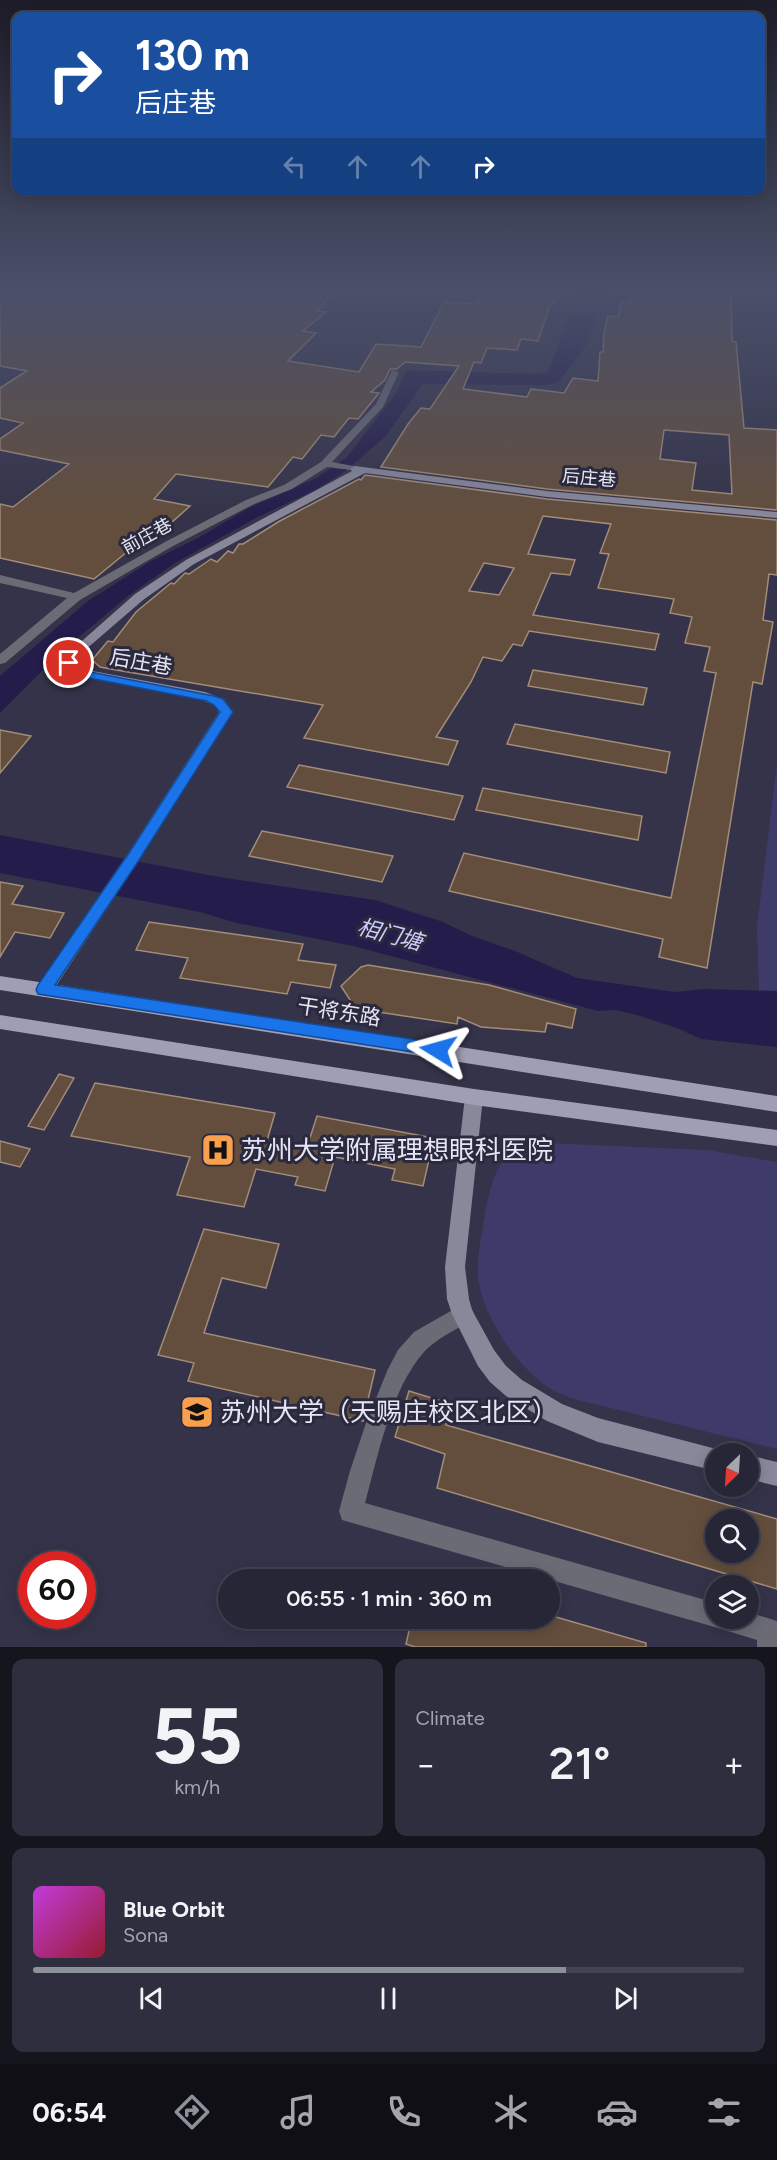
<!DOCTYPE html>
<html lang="en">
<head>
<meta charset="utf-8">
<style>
	body { margin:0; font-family:Figtree,"Noto Sans SC",sans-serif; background:#2f2e3f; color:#f1f3f6; height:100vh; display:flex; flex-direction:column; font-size:22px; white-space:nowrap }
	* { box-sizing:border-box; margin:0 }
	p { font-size:20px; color:#a4a5ad }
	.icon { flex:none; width:33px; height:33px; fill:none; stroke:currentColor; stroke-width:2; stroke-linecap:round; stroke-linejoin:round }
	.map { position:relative; height:1647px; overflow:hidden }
	.details { display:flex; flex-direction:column; gap:12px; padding:12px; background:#15151e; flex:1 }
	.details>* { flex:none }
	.banner { position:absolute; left:12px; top:12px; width:753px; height:183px; border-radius:12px; box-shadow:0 3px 15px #0003,0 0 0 2px #434352; background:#1a4fa0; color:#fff; overflow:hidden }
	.needle { width:39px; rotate:205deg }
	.fabs { position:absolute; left:705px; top:1443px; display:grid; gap:12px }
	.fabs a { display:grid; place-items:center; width:54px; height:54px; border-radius:50%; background:#272637; box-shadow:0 3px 15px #0003,0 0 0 2px #434352; font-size:30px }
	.speed { position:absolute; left:18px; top:1551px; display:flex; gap:12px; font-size:30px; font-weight:700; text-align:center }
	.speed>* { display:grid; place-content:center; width:78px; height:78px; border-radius:50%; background:#272637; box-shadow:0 3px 15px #0003,0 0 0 2px #434352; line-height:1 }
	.speed .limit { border:9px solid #d22; background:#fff; color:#111 }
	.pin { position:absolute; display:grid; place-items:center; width:51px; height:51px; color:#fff; margin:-26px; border:3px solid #fff; border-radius:50%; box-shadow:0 2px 6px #0007 }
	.me { position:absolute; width:66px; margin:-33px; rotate:278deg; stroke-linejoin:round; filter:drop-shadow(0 0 4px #0008) }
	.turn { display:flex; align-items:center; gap:21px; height:126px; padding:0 24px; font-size:27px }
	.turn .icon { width:78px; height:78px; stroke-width:2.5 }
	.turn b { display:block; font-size:42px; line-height:51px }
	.lanes { display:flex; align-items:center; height:57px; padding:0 24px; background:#0003; justify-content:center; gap:30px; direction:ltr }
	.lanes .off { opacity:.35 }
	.big { font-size:45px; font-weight:600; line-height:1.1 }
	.details .tile { flex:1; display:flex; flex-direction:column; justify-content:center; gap:9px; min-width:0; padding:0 21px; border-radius:12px; background:#2f2e3f }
	.details .dial { align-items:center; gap:0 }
	.dial b { font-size:78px; line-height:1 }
	.song { display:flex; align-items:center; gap:18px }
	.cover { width:72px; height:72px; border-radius:9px; background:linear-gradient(135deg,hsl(290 70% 55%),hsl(350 70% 35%)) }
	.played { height:6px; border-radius:3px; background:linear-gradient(90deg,#8c9099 75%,#434352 75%) }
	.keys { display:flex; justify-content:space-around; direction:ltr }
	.heat { display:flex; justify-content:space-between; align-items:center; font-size:33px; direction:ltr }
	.details .tiles { flex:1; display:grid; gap:12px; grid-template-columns:1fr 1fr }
	.tile:last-child { grid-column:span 2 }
	.trip { position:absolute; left:218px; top:1569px; width:342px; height:60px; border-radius:30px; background:#272637; box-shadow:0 3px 15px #0003,0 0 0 2px #434352; font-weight:600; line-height:60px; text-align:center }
	.tabs { display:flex; height:96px; justify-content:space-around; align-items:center; background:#100f16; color:#a4a5ad }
	.tabs .icon { width:42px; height:42px }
	.tabs .active { color:#8c9099 }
	.tabs b { font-size:27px; color:#f1f3f6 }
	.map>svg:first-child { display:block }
	.green { fill:#3e3a69 }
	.water { fill:#241d4b }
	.building { fill:#634e3d; stroke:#a38c79; stroke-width:1.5; fill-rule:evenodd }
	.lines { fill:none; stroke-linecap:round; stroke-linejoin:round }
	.street { fill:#6b6b76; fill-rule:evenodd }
	.secondary { fill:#88889a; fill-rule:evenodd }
	.primary { fill:#9f9eb5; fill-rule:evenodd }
	.route { fill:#1a73e8; stroke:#114b97; stroke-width:1.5 }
	.labels { text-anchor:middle; stroke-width:6; stroke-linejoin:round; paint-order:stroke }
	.far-street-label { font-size:18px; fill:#e5e5f3; stroke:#2b293e }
	.street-label { font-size:21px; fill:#e5e5f3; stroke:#2b293e }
	.water-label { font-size:22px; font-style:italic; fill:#ceccfc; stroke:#2b293e }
	.near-poi-label { font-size:26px; fill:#e5e5f3; stroke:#2b293e; text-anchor:start }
</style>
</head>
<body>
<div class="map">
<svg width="777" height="1647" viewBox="0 0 777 1647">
	<rect width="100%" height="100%" fill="#343349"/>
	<!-- green -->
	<path class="green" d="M777 764V991H759L757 927Z
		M547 1143 707 1150 777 1162V1449L574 1399C566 1396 557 1393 549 1388 519 1369 484 1318 479 1283 475 1260 482 1236 485 1214 489 1193 494 1166 512 1151 521 1144 536 1144 547 1143Z"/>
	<!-- water -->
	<path class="water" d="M580 287H608L586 346 558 382 544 385 423 384 385 437 344 472 317 489 256 518 175 563 128 596 61 652 0 713V676L88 601 151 561 198 538 249 508 316 478 347 457 397 392 406 370 537 374 548 372Z
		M0 835 219 877 375 900 443 922 472 936 515 951 577 978 675 992 704 989 777 991V1047L701 1039 677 1028 637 1015 616 1010 598 1011 353 946 237 923 200 912 0 873Z"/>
	<!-- building -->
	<path class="building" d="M0 287H162L221 295 227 290 259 294V287H338L317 311 326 312 303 331 316 333 288 361 359 372 376 344 421 347 444 302 477 304 478 287H560L554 303 551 302 538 341 521 339 517 350 487 348 481 363 474 362 463 389 527 397 531 389 564 393 573 378 598 381 600 352H603L604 333 608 316 618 317 621 302 630 303 634 290 710 296V287H731L732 341 736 342 744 428 777 430V510L547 489 381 467 408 424 421 408 430 409 459 366 405 362 397 369H390L385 380 371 392 379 393 358 419 349 418 334 437 321 435 302 459 293 457 268 487 176 474 154 499 190 506 142 549 133 547 94 579 0 558V504L13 507 69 464 0 450V439L23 423 0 418V388L27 371 0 366ZM664 430 729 435 732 494 692 490 696 463 660 459Z
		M365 475 547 499 777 520V575L769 574 763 620 773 622 762 684 753 682 707 968 659 957 663 939 449 891 464 853 671 898 716 673 704 671 710 647 685 643 692 617 670 613 674 599 598 588 609 554 600 553 611 524 543 516 528 554 575 560 570 575 551 573 533 615 659 634 655 650 529 631 522 646 513 644 502 661 483 657 471 682 436 737 458 741 448 765 304 738 323 705 116 670 100 667 92 660 108 641 113 642 136 612 171 583 174 584 185 573 189 574 211 559 217 562 228 551 233 553 239 544H243L278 522 359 479 361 480ZM484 563 514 568 499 595 469 591Z
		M533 670 647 688 643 705 528 686Z
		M515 724 670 752 666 773 507 744Z
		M0 730 31 736 0 773Z
		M299 765 463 796 454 820 287 787Z
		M483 788 642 816 638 840 476 810Z
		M262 831 393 856 382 882 249 856Z
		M0 882 23 886 12 904 64 913 50 938 15 932 0 957Z
		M149 922 303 944 298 960 336 965 330 988 291 982 287 994 180 978 188 958 136 950Z
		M368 965 489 985 576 1009 572 1028 547 1023 545 1032 481 1027 458 1017 457 1024 365 1010 354 1006 341 986 361 967Z
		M59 1074 74 1078 44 1130 28 1126Z
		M95 1083 275 1113 266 1144 306 1150 317 1116 434 1138 423 1186 392 1180 395 1169 335 1157 325 1191 295 1185 298 1177 256 1169 244 1207 177 1195 190 1157 71 1136Z
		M0 1141 30 1149 20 1167 0 1162Z
		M204 1229 279 1244 266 1288 222 1278 204 1333 375 1370 363 1421 188 1381 194 1363 158 1355Z
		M409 1391 451 1404 446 1425 777 1519V1589L437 1488 445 1454 395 1437ZM716 1520H748V1552H716Z
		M549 1615 646 1643V1647H415L406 1644 412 1618H549Z"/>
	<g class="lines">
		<!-- street -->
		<path class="street" d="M392 370 399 372 383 407 332 462 359 467V471L327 467 292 489 254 504 173 546 80 600 5 663 0 664V654L67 598 0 583V575L74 593 165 542 246 500 284 485 321 462 376 404Z
			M463 1304 471 1307 474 1314 471 1321C455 1330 436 1339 424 1352 391 1389 378 1456 365 1503L716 1603V1618H748V1612L777 1621V1647H757V1640L718 1628 342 1520 339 1511 350 1471 366 1423 388 1369 398 1350 414 1332Z"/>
		<!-- secondary -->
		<path class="secondary" d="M355 466 547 491 777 512V518L547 497 365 473 194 564 143 600 77 657 76 662 82 669 205 692 224 699 233 712 139 860 50 995 44 997 38 995 35 990 38 985 129 852 219 712 214 705 197 698 73 675 63 663 65 656 135 594 186 560 352 471 350 469Z
			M474 1089 481 1092 483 1097 465 1267 469 1299 472 1310 494 1350 506 1366 522 1380 562 1404 598 1418 724 1451 725 1454H716V1471L598 1442 547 1421 506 1396 490 1382 478 1366 452 1314 447 1299 445 1267 465 1097 467 1092Z
			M748 1455 777 1462V1486L748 1479Z"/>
		<!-- primary -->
		<path class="primary" d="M0 976 777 1096V1112L0 990Z
			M0 1015 474 1089 777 1130V1146L474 1105 0 1029Z"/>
	</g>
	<!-- sky -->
	<linearGradient id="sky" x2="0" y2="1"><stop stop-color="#1d1c28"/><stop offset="0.56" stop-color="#4a506a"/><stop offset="1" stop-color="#4a506a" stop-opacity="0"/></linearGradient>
	<rect width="777" height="517" fill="url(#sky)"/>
	<!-- route -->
	<path class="route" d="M69 660 82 670 90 672 214 696 223 699 233 712 139 860 55 985 438 1043 444 1045 446 1050 444 1054 438 1056 38 994 36 990 38 985 129 853 220 712 214 705 207 701 74 675 63 663Z"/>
	<!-- icons -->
	<defs>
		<symbol id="hospital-square" viewBox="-11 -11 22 22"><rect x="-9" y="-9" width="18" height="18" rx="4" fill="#f99f4d" stroke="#2b293e"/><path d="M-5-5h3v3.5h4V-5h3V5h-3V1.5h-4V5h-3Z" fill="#111"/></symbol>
		<symbol id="university-square" viewBox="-11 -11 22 22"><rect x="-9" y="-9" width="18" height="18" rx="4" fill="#f99f4d" stroke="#2b293e"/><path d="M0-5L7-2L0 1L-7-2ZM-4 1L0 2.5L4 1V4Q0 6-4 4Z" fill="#111"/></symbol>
	</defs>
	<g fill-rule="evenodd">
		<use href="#hospital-square" x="199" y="1131" width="38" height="38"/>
		<use href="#university-square" x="178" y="1393" width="38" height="38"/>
	</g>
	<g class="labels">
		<!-- far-street labels -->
		<g class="far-street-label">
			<text transform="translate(589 478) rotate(5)" y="6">后庄巷</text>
			<text transform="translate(147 536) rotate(-29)" y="6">前庄巷</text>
		</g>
		<!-- street labels -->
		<g class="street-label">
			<text transform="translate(141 662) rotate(10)" y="7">后庄巷</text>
			<text transform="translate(339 1012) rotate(9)" y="7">干将东路</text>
		</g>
		<!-- water labels -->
		<g class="water-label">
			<text transform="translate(390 934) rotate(15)" y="8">相门塘</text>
		</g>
		<!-- near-poi labels -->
		<g class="near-poi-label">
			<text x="241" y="1159">苏州大学附属理想眼科医院</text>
			<text x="220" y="1421">苏州大学（天赐庄校区北区）</text>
		</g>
	</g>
</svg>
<div class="fabs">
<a><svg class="needle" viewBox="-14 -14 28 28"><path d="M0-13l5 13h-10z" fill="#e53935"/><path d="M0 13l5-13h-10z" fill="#a4a5ad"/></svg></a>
<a><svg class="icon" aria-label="search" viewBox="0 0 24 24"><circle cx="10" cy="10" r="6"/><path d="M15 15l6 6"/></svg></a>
<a><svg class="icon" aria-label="layers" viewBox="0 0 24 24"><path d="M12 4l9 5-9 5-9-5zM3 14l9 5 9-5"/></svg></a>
</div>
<div class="speed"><div class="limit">60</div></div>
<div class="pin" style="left:69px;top:663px;background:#d93025"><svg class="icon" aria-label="arrive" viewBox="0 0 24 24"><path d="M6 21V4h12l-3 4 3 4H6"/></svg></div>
<svg class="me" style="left:438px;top:1050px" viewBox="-20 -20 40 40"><path d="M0-17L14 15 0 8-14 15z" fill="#1a73e8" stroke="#fff" stroke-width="4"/></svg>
<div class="trip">06:55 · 1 min · 360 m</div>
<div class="banner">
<div class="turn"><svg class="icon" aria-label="right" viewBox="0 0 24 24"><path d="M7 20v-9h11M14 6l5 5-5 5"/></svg><div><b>130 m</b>后庄巷</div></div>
<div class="lanes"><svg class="icon off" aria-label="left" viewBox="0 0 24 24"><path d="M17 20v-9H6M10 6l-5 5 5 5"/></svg><svg class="icon off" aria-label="ahead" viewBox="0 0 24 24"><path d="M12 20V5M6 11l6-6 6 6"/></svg><svg class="icon off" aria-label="ahead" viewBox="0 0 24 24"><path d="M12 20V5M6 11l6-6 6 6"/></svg><svg class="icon" aria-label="right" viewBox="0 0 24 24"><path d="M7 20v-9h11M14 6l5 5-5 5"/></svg></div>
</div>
</div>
<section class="details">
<div class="tiles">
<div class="tile dial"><b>55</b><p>km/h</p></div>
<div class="tile"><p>Climate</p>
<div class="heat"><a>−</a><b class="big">21°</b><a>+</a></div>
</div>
<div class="tile">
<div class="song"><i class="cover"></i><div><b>Blue Orbit</b><p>Sona</p></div></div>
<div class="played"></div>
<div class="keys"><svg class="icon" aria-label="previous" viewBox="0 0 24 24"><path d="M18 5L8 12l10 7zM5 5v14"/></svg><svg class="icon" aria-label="pause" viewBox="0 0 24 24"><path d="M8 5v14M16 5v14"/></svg><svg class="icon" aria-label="next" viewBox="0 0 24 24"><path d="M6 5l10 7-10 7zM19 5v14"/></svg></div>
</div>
</div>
</section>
<nav class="tabs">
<b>06:54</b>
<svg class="icon active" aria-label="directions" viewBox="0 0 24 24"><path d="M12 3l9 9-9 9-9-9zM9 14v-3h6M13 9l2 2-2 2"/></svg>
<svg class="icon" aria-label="music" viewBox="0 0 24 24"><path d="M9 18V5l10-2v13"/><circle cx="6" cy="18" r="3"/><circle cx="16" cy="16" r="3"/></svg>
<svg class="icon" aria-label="phone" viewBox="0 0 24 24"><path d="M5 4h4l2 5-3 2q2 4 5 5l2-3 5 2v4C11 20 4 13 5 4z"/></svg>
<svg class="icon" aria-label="climate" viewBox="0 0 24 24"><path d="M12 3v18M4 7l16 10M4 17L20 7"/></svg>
<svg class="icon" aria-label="car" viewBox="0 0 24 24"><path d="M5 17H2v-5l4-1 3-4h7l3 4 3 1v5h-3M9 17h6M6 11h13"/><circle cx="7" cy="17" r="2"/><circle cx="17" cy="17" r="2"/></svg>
<svg class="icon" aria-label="filters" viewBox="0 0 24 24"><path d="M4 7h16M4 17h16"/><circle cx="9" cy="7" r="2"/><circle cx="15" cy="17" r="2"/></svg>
</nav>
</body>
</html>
